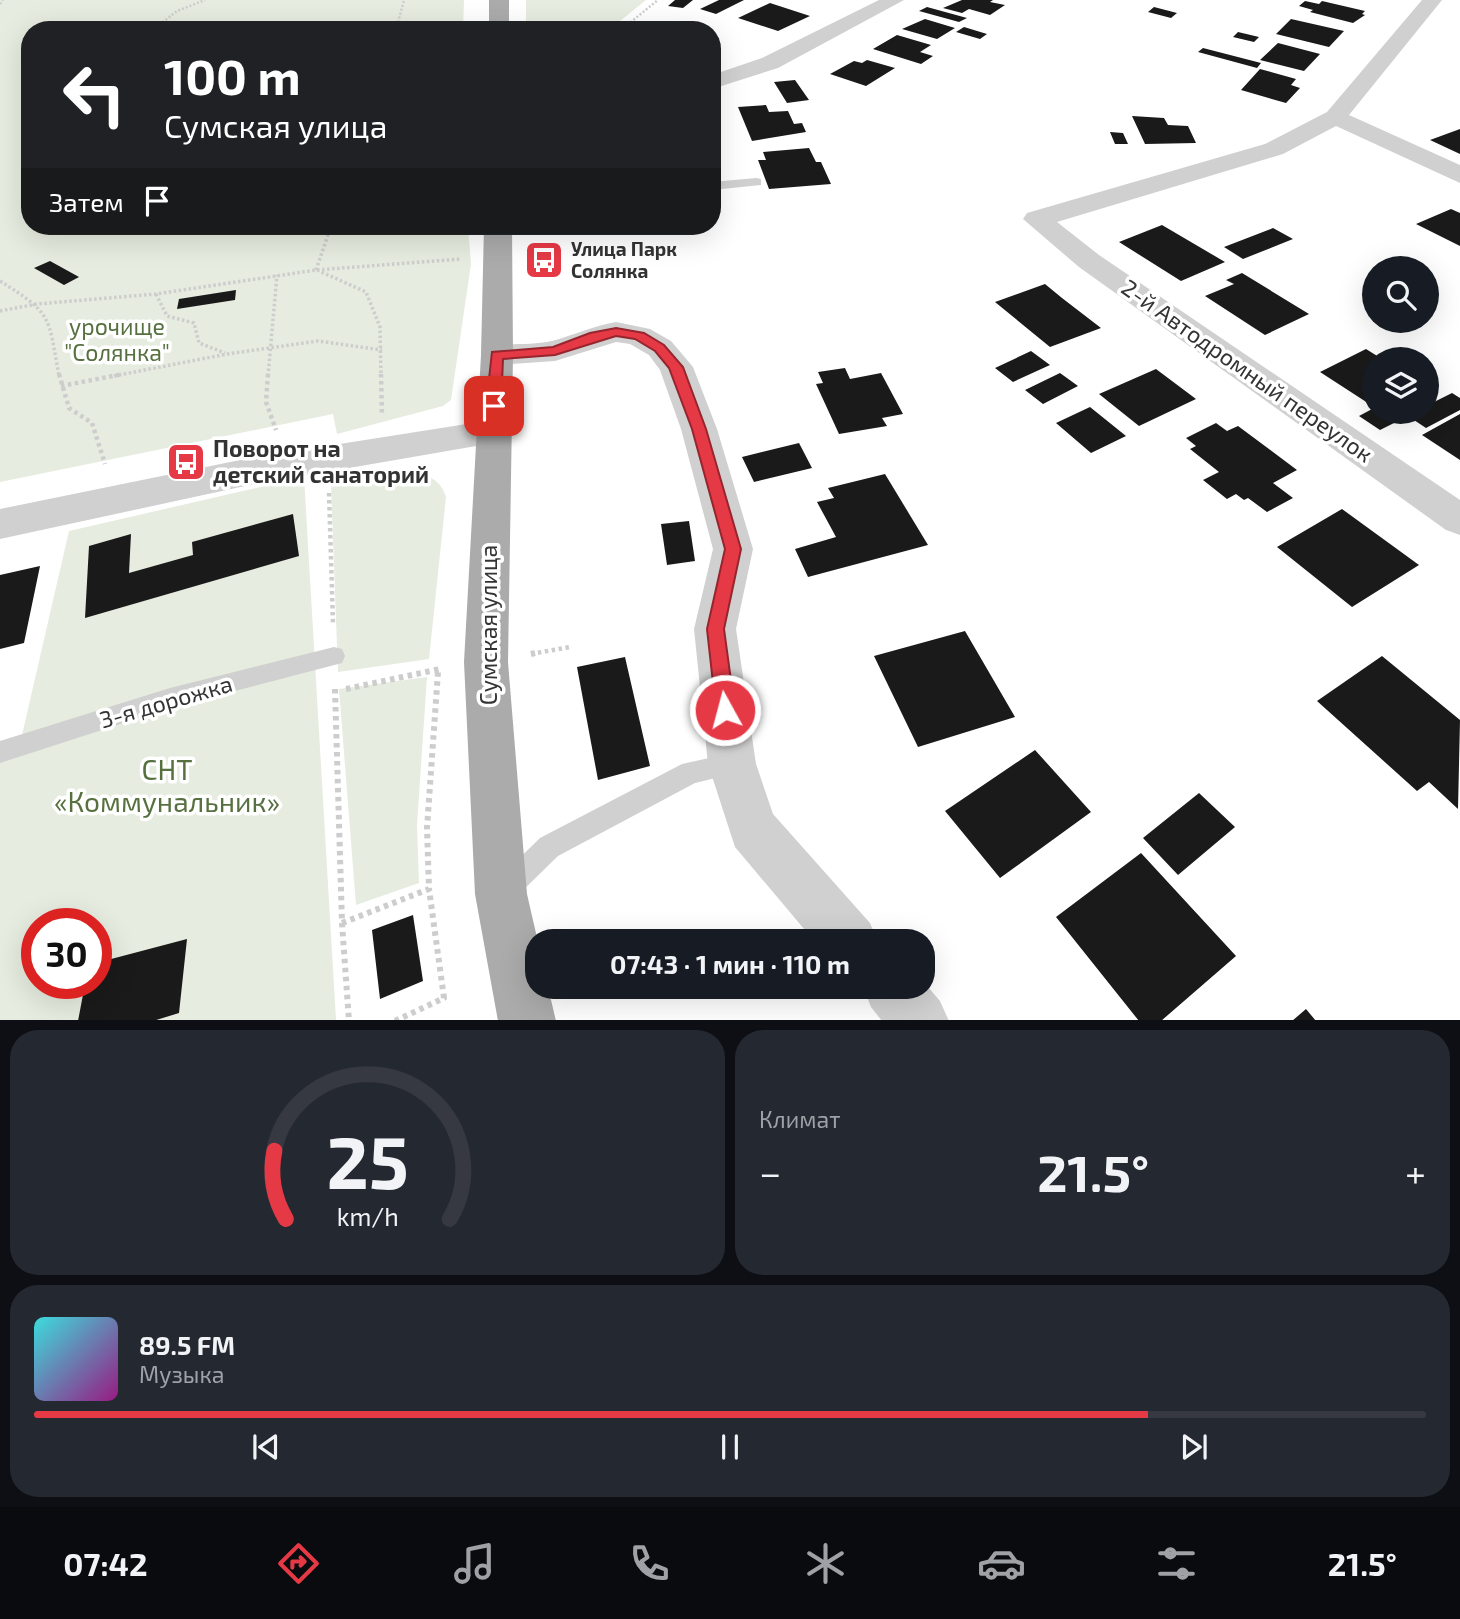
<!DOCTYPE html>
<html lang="ru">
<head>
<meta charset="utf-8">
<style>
	body { margin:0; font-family:"Exo 2",sans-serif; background:#242831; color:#f1f3f6; height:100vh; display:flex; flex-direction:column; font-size:26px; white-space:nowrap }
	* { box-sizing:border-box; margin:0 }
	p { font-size:23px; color:#9ea1a6 }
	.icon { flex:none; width:38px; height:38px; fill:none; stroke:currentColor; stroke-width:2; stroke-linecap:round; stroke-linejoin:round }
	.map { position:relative; height:1020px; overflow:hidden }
	.side { display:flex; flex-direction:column; gap:10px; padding:10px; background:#0d0f14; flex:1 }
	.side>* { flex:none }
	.top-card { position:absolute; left:21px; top:21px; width:700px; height:214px; border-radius:28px; box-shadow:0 7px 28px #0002; background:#202124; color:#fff; overflow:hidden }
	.fabs { position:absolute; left:1362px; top:256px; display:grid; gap:14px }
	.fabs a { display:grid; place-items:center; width:77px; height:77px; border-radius:50%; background:#171b24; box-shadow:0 7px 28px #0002; font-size:35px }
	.speed { position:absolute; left:21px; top:908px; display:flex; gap:14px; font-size:35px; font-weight:700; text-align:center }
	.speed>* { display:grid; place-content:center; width:91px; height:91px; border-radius:50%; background:#171b24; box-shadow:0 7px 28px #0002; line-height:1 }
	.speed .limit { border:10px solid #d22; background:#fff; color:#111 }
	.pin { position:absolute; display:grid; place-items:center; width:60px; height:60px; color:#fff; margin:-30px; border-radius:14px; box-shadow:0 4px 10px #0006 }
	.me { position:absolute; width:77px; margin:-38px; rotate:353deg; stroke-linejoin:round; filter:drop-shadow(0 0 5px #0008) }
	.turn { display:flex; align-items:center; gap:24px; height:147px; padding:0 28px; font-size:32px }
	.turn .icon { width:91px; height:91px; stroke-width:2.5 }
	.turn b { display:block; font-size:49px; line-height:60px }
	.then { display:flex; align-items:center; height:66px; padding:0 28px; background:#0003; gap:14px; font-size:26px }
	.big { font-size:52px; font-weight:700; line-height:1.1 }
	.side .widget { flex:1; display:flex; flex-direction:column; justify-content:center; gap:10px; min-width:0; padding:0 24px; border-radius:28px; background:#242831 }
	.side .dial { align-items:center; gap:0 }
	.dial svg { height:182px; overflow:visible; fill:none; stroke:#363941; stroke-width:7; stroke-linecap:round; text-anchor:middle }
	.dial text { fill:#f1f3f6; stroke:none }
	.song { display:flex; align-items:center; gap:21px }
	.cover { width:84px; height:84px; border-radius:10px; background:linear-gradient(135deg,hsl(180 70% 55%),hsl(310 70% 35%)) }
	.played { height:7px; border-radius:4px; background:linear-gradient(90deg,#e63946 80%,#363941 80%) }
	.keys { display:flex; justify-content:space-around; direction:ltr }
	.heat { display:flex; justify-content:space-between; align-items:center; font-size:38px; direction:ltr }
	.side .tiles { flex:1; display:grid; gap:10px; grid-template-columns:1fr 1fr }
	.widget:last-child { grid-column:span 2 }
	.trip { position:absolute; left:525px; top:929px; width:410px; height:70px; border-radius:28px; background:#171b24; box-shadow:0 7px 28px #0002; font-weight:700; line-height:70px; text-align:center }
	.dock { display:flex; height:112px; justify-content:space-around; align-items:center; background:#090b0e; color:#9ea1a6 }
	.dock .icon { width:49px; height:49px }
	.dock .on { color:#e63946 }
	.dock b { font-size:32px; color:#f1f3f6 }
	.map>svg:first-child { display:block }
	.green { fill:#e6ecdf; fill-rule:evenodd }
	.building { fill:#1a1a1a }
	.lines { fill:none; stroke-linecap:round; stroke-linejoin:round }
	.path-far3 { stroke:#cdcdcd; stroke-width:2.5; stroke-dasharray:2 2; stroke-linecap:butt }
	.path-far2 { stroke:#cdcdcd; stroke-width:3.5; stroke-dasharray:2.5 2.5; stroke-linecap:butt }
	.path-far1 { stroke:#cdcdcd; stroke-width:4.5; stroke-dasharray:3.5 3.5; stroke-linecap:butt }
	.path { stroke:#cdcdcd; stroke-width:6; stroke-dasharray:4.5 4.5; stroke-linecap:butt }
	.service { fill:#d0d0d0; fill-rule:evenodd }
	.minor { fill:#d0d0d0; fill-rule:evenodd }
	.primary { fill:#ababab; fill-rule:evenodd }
	.route { fill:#e63946; stroke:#96252e; stroke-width:2 }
	.labels { text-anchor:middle; stroke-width:7; stroke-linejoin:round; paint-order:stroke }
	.far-poi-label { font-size:19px; font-weight:bold; fill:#333; stroke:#fff; text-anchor:start }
	.park-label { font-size:23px; fill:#56703f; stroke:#fff }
	.street-label { font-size:23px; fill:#333; stroke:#fff }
	.poi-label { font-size:23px; font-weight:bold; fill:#333; stroke:#fff; text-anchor:start }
	.near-park-label { font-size:28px; fill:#56703f; stroke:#fff }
</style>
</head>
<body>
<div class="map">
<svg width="1460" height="1021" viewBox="0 0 1460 1021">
	<rect width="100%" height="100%" fill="#fff"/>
	<!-- green -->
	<path class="green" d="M0 0H464L463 30H30V226H468L471 264 451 400 443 406 337 434 333 414 0 482Z
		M526 0H646L609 30H526Z
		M351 472C381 477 435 458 446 497L429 659 338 672 331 484 341 474Z
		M304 477 336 1020 0 1021V744L22 735 69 531ZM37 924H96V984H37Z
		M427 677 417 825 419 883 356 905 339 689Z"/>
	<!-- building -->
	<path class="building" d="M675 0H693L683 8 668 6Z
		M719 0H744L716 14 700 9Z
		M962 0H993L990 2 1005 5 990 15 969 9 962 13 943 8Z
		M1305 1 1319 4 1322 1 1365 11 1362 14 1365 15 1353 23 1310 12 1313 10 1299 6Z
		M770 3 810 16 778 31 738 18Z
		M927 7 967 18 959 22 919 11Z
		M1154 7 1177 13 1171 18 1148 12Z
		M925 19 955 28 937 39 902 29Z
		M1291 19 1344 31 1329 47 1276 34Z
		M964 27 987 34 980 39 956 32Z
		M1238 32 1259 37 1254 42 1233 37Z
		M897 35 931 45 920 52 933 56 921 64 873 49Z
		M1278 43 1320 54 1304 71 1260 60Z
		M1203 48 1261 63 1257 68 1198 52Z
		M867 60 895 68 866 86 830 74 854 61 862 63Z
		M1260 69 1296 79 1291 85 1300 88 1286 103 1241 90Z
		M795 80 809 100 787 103 774 82Z
		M766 105 769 112 788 111 794 124 802 123 806 132 752 141 738 107Z
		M1132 116 1164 118 1168 125 1188 126 1196 143 1145 144Z
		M1460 129V154L1430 140Z
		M1110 132 1123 133 1128 144H1115Z
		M809 148 816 162H821L831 184 769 189 758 160H766L763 152Z
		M1451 209 1460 213V246L1416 224Z
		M1162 225 1225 262 1181 281 1119 242Z
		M1273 228 1293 239 1243 259 1224 247Z
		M50 261 79 277 64 285 34 268Z
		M1242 273 1309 314 1265 335 1205 296 1234 284 1226 280Z
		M1045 284 1062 298 1101 328 1050 347 995 302Z
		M236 290 235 300 177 309 179 299Z
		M1366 349 1382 359H1374V407L1320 372Z
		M1031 351 1050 365 1013 382 995 368Z
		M845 368 850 379 881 373 903 414 882 418 887 426 839 434 816 384 823 383 818 372Z
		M1156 369 1196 399 1139 426 1099 394Z
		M1060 373 1078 386 1043 404 1025 390Z
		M1452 393 1460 398V410L1426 428 1408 416 1426 411V406Z
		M1090 407 1126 436 1091 453 1056 423Z
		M1374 408V411H1398L1406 417 1380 430 1359 416Z
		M1460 414V460L1422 435Z
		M1216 423 1227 431 1238 426 1297 470 1273 483 1293 498 1267 512 1248 498 1244 500 1236 494 1227 499 1203 480 1219 472 1190 449 1196 446 1186 438Z
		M799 443 812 468 754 482 742 457Z
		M885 474 928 545 808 577 795 549 836 537 817 502 834 498 828 488Z
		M1342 509 1419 565 1352 607 1277 547Z
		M293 514 299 556 85 618 89 546 131 534 129 573 193 555 192 542Z
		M689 521 695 561 667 565 661 524Z
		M40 566 24 643 0 649V575Z
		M965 631 1015 717 918 747 874 656Z
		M1382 656 1460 720 1458 809 1429 782 1417 791 1317 701Z
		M625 657 650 766 598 780 577 667Z
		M1035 750 1091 812 1000 878 945 811Z
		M1199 793 1235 827 1178 875 1143 838Z
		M1141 853 1236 956 1161 1021H1139L1056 917Z
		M413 915 423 981 380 999 372 930Z
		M187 939 179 1013 153 1021H78L85 984H96V963Z
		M1306 1009 1316 1021H1292Z"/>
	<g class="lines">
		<!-- path-far3 -->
		<path class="path-far3" d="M0 4 3 0
			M153 30 177 11 205 0
			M396 30 404 0
			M621 30 658 0
			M26 70 30 69"/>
		<!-- path-far2 -->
		<path class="path-far2" d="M316 270 331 226
			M317 270 366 292 380 327 381 376
			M0 281C53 314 48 316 59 376
			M156 294 167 316 194 323 199 343 225 353
			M0 311 37 304 156 294 316 270 461 259
			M114 376 227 354 318 341 382 350
			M268 376 277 275"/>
		<!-- path-far1 -->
		<path class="path-far1" d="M59 374 69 408 92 423 105 464
			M268 374 266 402 276 430
			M381 374 382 416
			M61 386 123 374
			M329 493 333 624
			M531 654 570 647"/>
		<!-- path -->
		<path class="path" d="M531 654 535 653
			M335 689 342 923 349 1021
			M346 689 440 669
			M342 923 429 889 427 828 438 672
			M395 1021 444 998 429 889"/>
		<!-- service -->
		<path class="service" d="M756 178 761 179V185L712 190V182Z
			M334 647 342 649 345 656 342 663 170 708 0 763V741L170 688Z
			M732 753 740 756 744 764 740 772 695 783 558 856 516 897 507 901 498 897 494 888 498 879 540 838 682 764Z"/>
		<!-- minor -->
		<path class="minor" d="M879 0H904L778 68 712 89V75L762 58Z
			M1422 0H1442L1349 115 1460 165V183L1336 126 1283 154 1057 222 1099 255 1460 500V535L1446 530 1079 267 1023 219 1027 213 1265 144 1327 112Z
			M616 322 650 329 671 341 693 367 717 429 753 549 736 629 756 764 773 814 870 923 878 942H815L735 847 708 764 694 629 713 549 681 429 660 370 649 355 630 344 616 342 555 361 497 365 485 362 481 355 485 348C507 342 530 346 552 341 574 335 593 326 616 322Z
			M492 420 505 423 510 432 505 441 245 486 0 539V509L245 459Z
			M922 980 940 1001 949 1021H882L871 1007 863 987H922Z"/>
		<!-- primary -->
		<path class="primary" d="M489 0H509V30H489Z
			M484 226H512L513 355 508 662 527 894 538 942 537 987H548L556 1021H498L475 894 464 662 481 355Z"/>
	</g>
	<!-- route -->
	<path class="route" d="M616 328 644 333 664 345 683 367 706 429 741 549 724 629 735 710 732 716 725 719 719 716 716 710 707 629 725 549 692 429 669 368 655 351 635 339 616 336 555 355 503 359 501 406 494 411 486 406 492 352 553 347 590 333Z"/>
	<!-- icons -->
	<defs>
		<symbol id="bus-square" viewBox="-11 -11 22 22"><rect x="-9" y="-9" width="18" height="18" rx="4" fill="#e63946" stroke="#fff"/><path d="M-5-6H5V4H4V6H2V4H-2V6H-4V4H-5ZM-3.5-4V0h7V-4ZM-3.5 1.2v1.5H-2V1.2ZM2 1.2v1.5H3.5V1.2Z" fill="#fff"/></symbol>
	</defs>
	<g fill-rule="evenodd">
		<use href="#bus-square" x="522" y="238" width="44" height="44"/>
		<use href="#bus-square" x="164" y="440" width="44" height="44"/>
	</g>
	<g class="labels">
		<!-- far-poi labels -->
		<g class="far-poi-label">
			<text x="571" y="256">Улица Парк<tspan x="571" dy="22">Солянка</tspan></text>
		</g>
		<!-- park labels -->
		<g class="park-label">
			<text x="117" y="335">урочище<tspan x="117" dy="26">"Солянка"</tspan></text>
		</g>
		<!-- street labels -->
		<g class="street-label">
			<text transform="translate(1247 371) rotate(35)" y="8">2-й Автодромный переулок</text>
			<text transform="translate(489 625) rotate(-90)" y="8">Сумская улица</text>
			<text transform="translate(166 702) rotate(-16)" y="8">3-я дорожка</text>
		</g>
		<!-- poi labels -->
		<g class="poi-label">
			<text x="213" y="457">Поворот на<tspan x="213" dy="26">детский санаторий</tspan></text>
		</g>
		<!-- near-park labels -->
		<g class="near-park-label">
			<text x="167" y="780">СНТ<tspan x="167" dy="32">«Коммунальник»</tspan></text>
		</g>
	</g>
</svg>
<div class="fabs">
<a><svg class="icon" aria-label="search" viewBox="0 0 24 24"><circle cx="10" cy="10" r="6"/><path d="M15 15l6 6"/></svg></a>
<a><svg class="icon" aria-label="layers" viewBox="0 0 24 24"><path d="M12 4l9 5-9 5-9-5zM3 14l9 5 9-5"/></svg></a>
</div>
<div class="speed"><div class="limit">30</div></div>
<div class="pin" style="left:494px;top:406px;background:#d93025"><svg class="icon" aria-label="arrive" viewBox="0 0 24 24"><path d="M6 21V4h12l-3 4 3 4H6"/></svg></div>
<svg class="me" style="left:725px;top:710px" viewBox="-20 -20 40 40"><circle r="17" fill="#e63946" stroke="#fff" stroke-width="3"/><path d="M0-11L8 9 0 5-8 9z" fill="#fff"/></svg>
<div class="trip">07:43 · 1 мин · 110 m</div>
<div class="top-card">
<div class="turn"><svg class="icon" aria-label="left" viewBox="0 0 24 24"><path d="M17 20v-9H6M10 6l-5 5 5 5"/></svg><div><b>100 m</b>Сумская улица</div></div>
<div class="then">Затем<svg class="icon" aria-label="arrive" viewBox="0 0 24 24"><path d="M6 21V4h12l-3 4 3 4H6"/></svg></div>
</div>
</div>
<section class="side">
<div class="tiles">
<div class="widget dial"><svg viewBox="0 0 100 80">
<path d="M14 69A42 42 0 1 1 86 69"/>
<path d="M14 69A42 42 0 0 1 9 39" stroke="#e63946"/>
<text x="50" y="56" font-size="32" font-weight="700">25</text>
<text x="50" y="72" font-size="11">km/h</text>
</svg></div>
<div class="widget"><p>Климат</p>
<div class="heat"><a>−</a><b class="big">21.5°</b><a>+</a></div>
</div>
<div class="widget">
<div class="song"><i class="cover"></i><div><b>89.5 FM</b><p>Музыка</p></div></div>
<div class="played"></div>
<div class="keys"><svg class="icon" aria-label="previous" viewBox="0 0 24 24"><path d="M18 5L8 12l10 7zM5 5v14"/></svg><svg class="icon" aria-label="pause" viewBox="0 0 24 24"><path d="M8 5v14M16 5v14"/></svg><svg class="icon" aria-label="next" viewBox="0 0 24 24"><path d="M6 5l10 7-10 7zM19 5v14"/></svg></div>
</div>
</div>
</section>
<nav class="dock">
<b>07:42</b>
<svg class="icon on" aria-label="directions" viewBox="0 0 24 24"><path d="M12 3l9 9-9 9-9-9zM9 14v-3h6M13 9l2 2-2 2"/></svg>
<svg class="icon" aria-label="music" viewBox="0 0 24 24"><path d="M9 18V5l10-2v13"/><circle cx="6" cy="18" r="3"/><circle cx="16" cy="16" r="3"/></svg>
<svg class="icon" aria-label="phone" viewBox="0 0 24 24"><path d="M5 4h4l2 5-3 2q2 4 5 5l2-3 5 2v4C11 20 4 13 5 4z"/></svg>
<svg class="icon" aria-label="climate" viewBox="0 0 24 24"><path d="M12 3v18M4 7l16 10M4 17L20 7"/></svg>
<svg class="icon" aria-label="car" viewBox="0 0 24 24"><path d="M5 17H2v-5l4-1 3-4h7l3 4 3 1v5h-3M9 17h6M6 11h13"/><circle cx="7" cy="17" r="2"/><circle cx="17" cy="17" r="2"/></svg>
<svg class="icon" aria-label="filters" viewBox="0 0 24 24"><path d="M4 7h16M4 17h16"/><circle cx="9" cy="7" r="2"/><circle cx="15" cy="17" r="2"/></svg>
<b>21.5°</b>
</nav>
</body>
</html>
